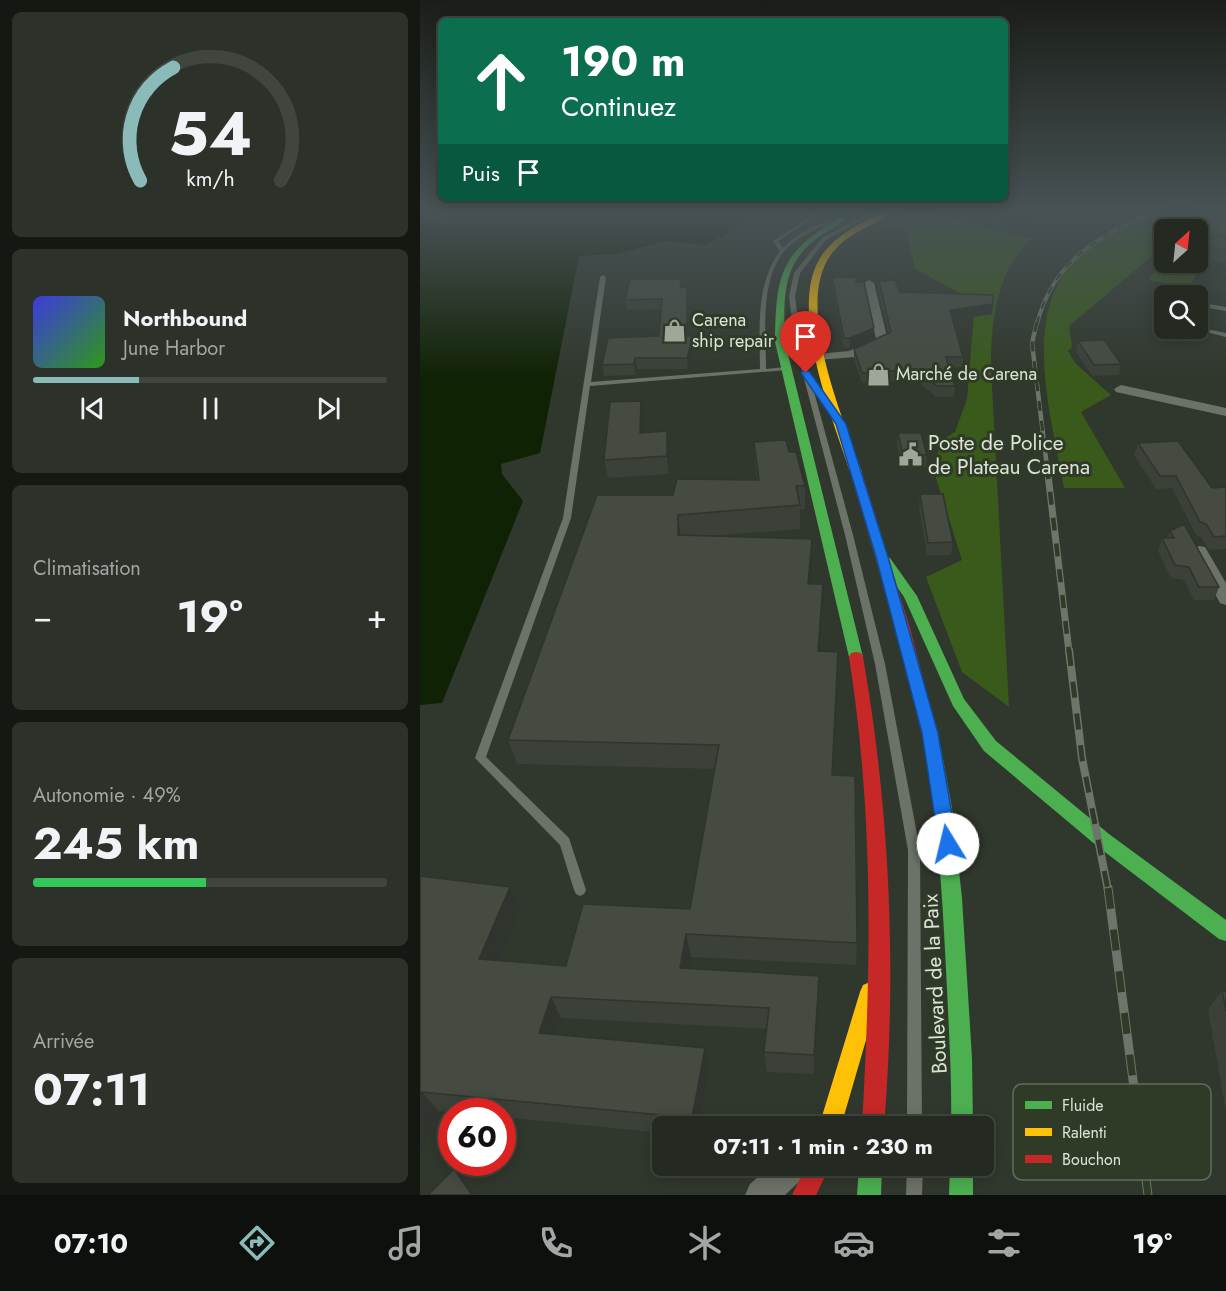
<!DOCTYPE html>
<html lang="fr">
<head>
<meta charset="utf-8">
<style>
	body { margin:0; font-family:Jost,sans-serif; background:#2c312a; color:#f1f3f6; height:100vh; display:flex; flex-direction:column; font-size:22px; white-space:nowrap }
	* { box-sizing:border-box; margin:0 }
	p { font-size:20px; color:#a3a6a5 }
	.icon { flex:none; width:33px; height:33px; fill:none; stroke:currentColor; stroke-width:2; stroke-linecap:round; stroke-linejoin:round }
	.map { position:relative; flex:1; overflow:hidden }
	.sheet { display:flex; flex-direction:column; gap:12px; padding:12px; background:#141712; width:420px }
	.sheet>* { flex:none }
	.top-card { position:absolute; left:18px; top:18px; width:570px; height:183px; border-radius:9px; box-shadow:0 3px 15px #0003,0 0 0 2px #41453f; background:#0b6e4f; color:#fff; overflow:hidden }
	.needle { width:39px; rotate:27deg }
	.fabs { position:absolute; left:734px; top:219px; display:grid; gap:12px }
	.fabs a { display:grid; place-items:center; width:54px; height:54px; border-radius:9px; background:#242921; box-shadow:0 3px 15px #0003,0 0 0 2px #41453f; font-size:30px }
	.speed { position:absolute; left:18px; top:1098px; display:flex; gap:12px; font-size:30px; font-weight:700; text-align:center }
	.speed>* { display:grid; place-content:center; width:78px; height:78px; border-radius:50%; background:#242921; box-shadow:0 3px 15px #0003,0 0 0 2px #41453f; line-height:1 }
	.speed .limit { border:9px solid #d22; background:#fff; color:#111 }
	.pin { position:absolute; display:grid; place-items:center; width:51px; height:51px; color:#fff; margin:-62px -26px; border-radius:50% 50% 50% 0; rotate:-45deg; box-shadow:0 0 6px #0007 }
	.pin .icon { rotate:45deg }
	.me { position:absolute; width:66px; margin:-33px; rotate:351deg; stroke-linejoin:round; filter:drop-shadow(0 0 4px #0008) }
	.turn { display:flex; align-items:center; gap:21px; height:126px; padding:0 24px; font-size:27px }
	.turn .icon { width:78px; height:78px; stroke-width:2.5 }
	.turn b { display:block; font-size:42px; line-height:51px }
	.then { display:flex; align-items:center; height:57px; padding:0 24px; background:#0003; gap:12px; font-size:22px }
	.big { font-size:45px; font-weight:700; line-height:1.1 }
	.sheet .card { flex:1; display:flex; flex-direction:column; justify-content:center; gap:9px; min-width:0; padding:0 21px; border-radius:9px; background:#2c312a }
	.sheet .dial { align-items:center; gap:0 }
	.dial svg { height:156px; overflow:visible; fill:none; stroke:#41453f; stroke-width:7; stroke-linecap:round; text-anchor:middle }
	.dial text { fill:#f1f3f6; stroke:none }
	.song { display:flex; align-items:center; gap:18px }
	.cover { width:72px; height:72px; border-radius:9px; background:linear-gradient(135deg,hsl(240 70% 55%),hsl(110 70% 35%)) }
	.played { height:6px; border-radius:3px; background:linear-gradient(90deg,#8bbbb9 30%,#41453f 30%) }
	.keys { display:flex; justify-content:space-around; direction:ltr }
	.heat { display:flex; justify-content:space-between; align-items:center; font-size:33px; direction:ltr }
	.charge { height:9px; border-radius:4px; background:linear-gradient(90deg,#34c759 49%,#41453f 0) }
	.trip { position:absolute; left:232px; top:1116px; width:342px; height:60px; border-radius:9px; background:#242921; box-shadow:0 3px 15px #0003,0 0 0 2px #41453f; font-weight:700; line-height:60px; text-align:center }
	.dock { display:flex; height:96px; justify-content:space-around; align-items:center; background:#0e100d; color:#a3a6a5 }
	.dock .icon { width:42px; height:42px }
	.dock .active { color:#8bbbb9 }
	.dock b { font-size:27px; color:#f1f3f6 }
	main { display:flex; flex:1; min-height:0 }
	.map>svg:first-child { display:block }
	.green { fill:#395a1a }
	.water { fill:#102204 }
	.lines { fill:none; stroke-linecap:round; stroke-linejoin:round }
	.lane { fill:#6c7268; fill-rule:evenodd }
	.street { fill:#6c7268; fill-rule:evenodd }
	.fast { fill:#4caf50; fill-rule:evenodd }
	.slow { fill:#ffc107; fill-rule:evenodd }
	.jam { fill:#c62828; fill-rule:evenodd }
	.rail-far4-casing { stroke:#6f746b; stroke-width:4 }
	.rail-far3-casing { stroke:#6f746b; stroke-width:4.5 }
	.rail-far2-casing { stroke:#6f746b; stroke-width:7 }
	.rail-far1-casing { stroke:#6f746b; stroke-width:8 }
	.rail-casing { stroke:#6f746b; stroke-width:9 }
	.rail-far4 { stroke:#2f3b27; stroke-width:2; stroke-dasharray:8; stroke-linecap:butt }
	.rail-far3 { stroke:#2f3b27; stroke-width:3; stroke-dasharray:10; stroke-linecap:butt }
	.rail-far2 { stroke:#2f3b27; stroke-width:4.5; stroke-dasharray:13; stroke-linecap:butt }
	.rail-far1 { stroke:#2f3b27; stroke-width:5; stroke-dasharray:16; stroke-linecap:butt }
	.rail { stroke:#2f3b27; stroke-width:7; stroke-dasharray:21; stroke-linecap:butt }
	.wall { fill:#3b4038 }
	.shaded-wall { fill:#30342e }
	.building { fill:#454b41; stroke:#30342e; stroke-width:1.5 }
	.route { fill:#1a73e8; stroke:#114b97; stroke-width:1.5 }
	.labels { text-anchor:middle; stroke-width:6; stroke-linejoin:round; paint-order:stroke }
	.far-poi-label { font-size:18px; fill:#dbe3d6; stroke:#2f3b27; text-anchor:start }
	.poi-label { font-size:21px; fill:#dbe3d6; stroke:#2f3b27; text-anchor:start }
	.street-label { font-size:21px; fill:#dbe3d6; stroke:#2f3b27 }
	.key { fill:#2f3b27; stroke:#636d5c; stroke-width:1.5 }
	.key-label { font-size:16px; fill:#dbe3d6 }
</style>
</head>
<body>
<main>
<section class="sheet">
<div class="card dial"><svg viewBox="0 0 100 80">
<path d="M14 69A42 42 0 1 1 86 69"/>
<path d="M14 69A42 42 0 0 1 31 11" stroke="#8bbbb9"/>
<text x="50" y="56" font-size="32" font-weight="700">54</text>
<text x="50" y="72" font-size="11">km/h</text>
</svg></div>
<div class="card">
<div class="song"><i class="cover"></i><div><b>Northbound</b><p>June Harbor</p></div></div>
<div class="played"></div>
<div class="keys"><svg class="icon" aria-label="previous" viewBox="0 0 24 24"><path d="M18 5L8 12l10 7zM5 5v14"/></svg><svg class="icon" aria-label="pause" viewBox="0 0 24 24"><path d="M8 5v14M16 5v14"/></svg><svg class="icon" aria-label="next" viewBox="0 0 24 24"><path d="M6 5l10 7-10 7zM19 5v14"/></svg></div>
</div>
<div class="card"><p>Climatisation</p>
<div class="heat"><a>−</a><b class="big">19°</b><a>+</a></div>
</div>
<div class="card"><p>Autonomie · 49%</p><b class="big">245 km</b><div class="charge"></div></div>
<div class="card"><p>Arrivée</p><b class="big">07:11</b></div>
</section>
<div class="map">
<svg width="806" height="1195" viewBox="0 0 806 1195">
	<rect width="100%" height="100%" fill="#30372c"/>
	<!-- green -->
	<path class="green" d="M487 212H507L611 239C576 271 571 323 571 368L589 707 542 672 506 577 542 560 514 472 520 441 535 432 547 399 555 301 495 269 486 228H454Z
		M741 212H806V236L777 243V230H744V252L733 255 649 326 652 347 648 351 656 364 691 395 661 412 705 488H644C630 408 593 294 678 240 698 228 719 220 741 212Z
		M743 258 744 262 781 265 769 288 729 280Z"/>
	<!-- water -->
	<path class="water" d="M0 212H331L323 226 285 245 246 241 197 254 159 256 120 453 81 464 82 474 103 501 22 703 0 705Z"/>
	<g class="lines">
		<!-- lane -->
		<path class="lane" d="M398 212H402L358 241 363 248C376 235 392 225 410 221L412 222C397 229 381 235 368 247 339 276 346 331 346 369L365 367 368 369 367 370 170 386 151 518 66 757 149 838 166 890 164 894 160 896 156 894 154 890 140 845 55 758 143 518 180 277 183 275 186 277 171 382 340 369C340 329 335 285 360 251L353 241Z
			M451 212H455L406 240 380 273 375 296 381 344 433 535 465 664 500 850 502 1126H487L488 850 455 664 425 535 375 344 369 296 374 273 402 238Z
			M777 302 806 307V311L777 306Z
			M744 307V318L741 316V309Z
			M777 327 806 333V337L770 328H777Z
			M487 1166H503L502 1195H486Z"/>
		<!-- street -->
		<path class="street" d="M449 280 454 283 468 341 435 357 397 360V354L429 351 456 339 444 283Z
			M701 385 806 408V416L696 392 694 389Z
			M779 546 785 547 806 583V605L800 603 771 551Z
			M350 1166H389L384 1177 365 1195H325L330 1184Z"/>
		<!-- fast -->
		<path class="fast" d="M422 217 427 218C416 228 400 234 389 245 361 270 364 307 365 342L443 657 441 661H431L429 657 355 342C356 273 360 252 422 217Z
			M465 557 470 558 497 596 544 699 576 741 689 834 806 920V941L799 939 677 846 564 751 533 706 484 597 459 561Z
			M513 742 519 743 521 748 532 808 542 898 552 1058 553 1126H531C532 1080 529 1035 527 989 523 908 519 828 505 748L507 743Z
			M439 1166H462L461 1195H437Z
			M530 1166H553V1195H529Z"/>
		<!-- slow -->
		<path class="slow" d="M465 212H473C454 226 429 232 413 252 372 301 423 419 442 472L436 475 430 472C413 419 366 306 402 255 417 234 442 222 465 212Z
			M450 982 457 985 460 992 421 1126H399L440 992 443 985Z"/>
		<!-- jam -->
		<path class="jam" d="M436 469 442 472 490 628 521 748 519 753 513 754 507 753 505 748 476 628 430 472Z
			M436 652 441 653 443 657C470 811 477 970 464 1126H442C451 965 454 817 429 657L431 653Z
			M386 1166H410L396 1195H372Z"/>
		<defs>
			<path id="rail-far4" d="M617 324C632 262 680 234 735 212"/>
			<path id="rail-far3" d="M617 322 612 343 627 467"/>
			<path id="rail-far2" d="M627 466 649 652"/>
			<path id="rail-far1" d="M649 650 662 758 688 890"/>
			<path id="rail" d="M688 888 728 1195"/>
		</defs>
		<!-- rail-far4 casing -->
		<use href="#rail-far4" class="rail-far4-casing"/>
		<!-- rail-far3 casing -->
		<use href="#rail-far3" class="rail-far3-casing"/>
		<!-- rail-far2 casing -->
		<use href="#rail-far2" class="rail-far2-casing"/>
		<!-- rail-far1 casing -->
		<use href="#rail-far1" class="rail-far1-casing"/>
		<!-- rail casing -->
		<use href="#rail" class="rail-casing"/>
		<!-- rail-far4 -->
		<use href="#rail-far4" class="rail-far4"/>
		<!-- rail-far3 -->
		<use href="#rail-far3" class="rail-far3"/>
		<!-- rail-far2 -->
		<use href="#rail-far2" class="rail-far2"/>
		<!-- rail-far1 -->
		<use href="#rail-far1" class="rail-far1"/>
		<!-- rail -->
		<use href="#rail" class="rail"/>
	</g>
	<!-- wall -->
	<path class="wall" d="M553 212H630V214L580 224Z
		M806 235V263L777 259V241Z
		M412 277 436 282 454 328 453 338 430 348 424 347 412 286Z
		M459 281 480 292 572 314 533 320 543 357 542 367H529L535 386 534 397H516L496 380 442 383 434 359V349L468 333 458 290Z
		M263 287H267L268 297V336H273L274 347 268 369H217L216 375 184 376 182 365 239 336 241 309 207 310 205 300Z
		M658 341 701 364 699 375 672 376 656 352Z
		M224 418 223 432 249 448V474L188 478 184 460Z
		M478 433 507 455 506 467 482 468 477 446Z
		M334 442 369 452 385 486V509H380V529L289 536 392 539 393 563 391 584 403 608 400 651 418 676 413 775 437 943 436 965 271 957 269 969 399 997 394 1074 347 1072 344 1052 347 1029 141 1018 136 1034 289 1068 279 1126H243V1133L82 1117V1112H32L18 1111 0 1154V876L100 910 79 961 146 966 270 909 294 769 97 764 88 740 253 495 337 480 335 465Z
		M718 443 792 488 806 487V549L789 550 781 537 776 535 752 488 736 489 714 455Z
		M500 494 533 542 531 555H507L499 506Z
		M750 531 799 587 794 600H774L764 580 751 578 738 551 742 538H747Z
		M802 990 806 992V1112L788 1010Z"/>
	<!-- shaded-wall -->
	<path class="shaded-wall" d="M591 212H630V214L580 224 582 213Z
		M267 287 268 297V347L267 336Z
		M573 304 572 314 529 320 530 310Z
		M454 328 453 338 430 348V338Z
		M273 336 274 347 268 369 267 358Z
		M215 358 217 369 216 375 214 364Z
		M221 401 224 418 223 450 220 433Z
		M247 431 249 448V474L247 456Z
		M258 515 261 538 258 535Z
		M392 539 393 563 389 608 388 584Z
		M403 584V608L398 675V651Z
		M418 652V676L412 799V775Z
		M90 887 100 910 71 981 59 959Z
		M266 934 271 957 265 990 260 968Z
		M399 976V997L394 1074V1055Z
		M131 997 141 1018 130 1053 119 1033Z
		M285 1048 289 1068 279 1126H275L272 1118Z
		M2 1092 18 1111 0 1154V1096Z
		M34 1169 42 1178 55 1195H52Z"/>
	<!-- building -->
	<path class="building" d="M578 212H591L582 213Z
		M806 235V250L777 245V241Z
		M412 277H436V282H444L454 328 430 338H424Z
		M210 279H262L260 287H267V336H273L267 358H215L214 364 182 365 188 338 239 336 242 299 205 300Z
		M475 280 480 292 573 295V304L530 310 543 357H526L535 386H517L497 369 442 373 434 349 471 332 459 281Z
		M684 340 701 364 674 365 658 341Z
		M221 401 220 433 247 431V456L184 460 190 402Z
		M478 433H501L507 455H483Z
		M366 440 369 452H376L385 486H376L380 505 258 515V535L392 539 388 584H403L398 651 418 652 412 775 435 776 437 943 266 934 260 968 399 976 394 1055 344 1052 349 1008 131 997 119 1033 285 1048 272 1118 2 1092 0 1096V876L90 887 59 959 146 966 163 904 270 909 299 745 88 740 177 495H253L257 479 339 480 334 442Z
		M758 441 792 488 806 487V536L794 537 786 524 780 522 756 476H740L718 443Z
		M500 494H523L533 542 508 543Z
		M764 524 799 587H779L769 567 755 565 742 538H754L750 531Z
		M802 990 806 992V1011Z
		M34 1169 52 1195H8Z"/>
	<!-- sky -->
	<linearGradient id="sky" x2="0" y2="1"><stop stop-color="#1a1e18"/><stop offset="0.56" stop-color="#485356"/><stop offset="1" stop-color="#485356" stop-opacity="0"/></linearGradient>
	<rect width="806" height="379" fill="url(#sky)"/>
	<!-- route -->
	<path class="route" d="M382 371H389L426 424 468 557 518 733 537 844 534 850 528 852 521 850 519 844 502 733 456 557 416 424 381 373Z"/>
	<!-- icons -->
	<defs>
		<symbol id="shop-bare" viewBox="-9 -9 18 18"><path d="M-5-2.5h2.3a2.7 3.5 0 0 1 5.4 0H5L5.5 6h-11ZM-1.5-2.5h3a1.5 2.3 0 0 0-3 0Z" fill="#9fa79a" stroke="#2f3b27" stroke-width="2.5" paint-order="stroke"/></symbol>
		<symbol id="civic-bare" viewBox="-9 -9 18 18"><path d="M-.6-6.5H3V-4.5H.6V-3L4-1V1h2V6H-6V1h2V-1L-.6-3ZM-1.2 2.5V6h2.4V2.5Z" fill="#9fa79a" stroke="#2f3b27" stroke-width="2.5" paint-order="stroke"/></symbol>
	</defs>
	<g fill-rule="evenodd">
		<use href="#shop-bare" x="238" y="314" width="33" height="33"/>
		<use href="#shop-bare" x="442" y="358" width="33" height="33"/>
		<use href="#civic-bare" x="474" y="438" width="33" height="33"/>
	</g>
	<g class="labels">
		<!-- far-poi labels -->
		<g class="far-poi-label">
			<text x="272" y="326">Carena<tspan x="272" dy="21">ship repair</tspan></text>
			<text x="476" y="380">Marché de Carena</text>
		</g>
		<!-- poi labels -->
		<g class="poi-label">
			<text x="508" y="450">Poste de Police<tspan x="508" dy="24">de Plateau Carena</tspan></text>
		</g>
		<!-- street labels -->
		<g class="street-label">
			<text transform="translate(515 984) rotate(-93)" y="7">Boulevard de la Paix</text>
		</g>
	</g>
	<!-- legend -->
	<rect x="593" y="1084" width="198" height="96" rx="9" class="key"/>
	<rect x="605" y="1101" width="27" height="8" fill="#4caf50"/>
	<rect x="605" y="1128" width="27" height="8" fill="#ffc107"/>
	<rect x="605" y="1155" width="27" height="8" fill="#c62828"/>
	<g class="key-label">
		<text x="642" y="1111">Fluide</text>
		<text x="642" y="1138">Ralenti</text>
		<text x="642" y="1165">Bouchon</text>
	</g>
</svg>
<div class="fabs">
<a><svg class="needle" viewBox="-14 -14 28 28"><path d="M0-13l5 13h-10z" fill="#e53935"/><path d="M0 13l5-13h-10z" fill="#a3a6a5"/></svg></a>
<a><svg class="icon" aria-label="search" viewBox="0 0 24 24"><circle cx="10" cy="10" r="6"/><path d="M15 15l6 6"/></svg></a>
</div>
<div class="speed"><div class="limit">60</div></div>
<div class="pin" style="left:386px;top:373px;background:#d93025"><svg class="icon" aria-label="arrive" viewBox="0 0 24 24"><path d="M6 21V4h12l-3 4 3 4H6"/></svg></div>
<svg class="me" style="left:528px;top:844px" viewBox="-20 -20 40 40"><circle r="19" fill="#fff"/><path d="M0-13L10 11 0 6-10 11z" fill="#1a73e8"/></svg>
<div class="trip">07:11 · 1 min · 230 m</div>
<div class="top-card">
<div class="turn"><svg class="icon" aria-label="ahead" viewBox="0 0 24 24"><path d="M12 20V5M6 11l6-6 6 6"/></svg><div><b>190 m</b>Continuez</div></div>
<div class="then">Puis<svg class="icon" aria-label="arrive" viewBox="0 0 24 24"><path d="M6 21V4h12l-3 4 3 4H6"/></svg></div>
</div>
</div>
</main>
<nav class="dock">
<b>07:10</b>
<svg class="icon active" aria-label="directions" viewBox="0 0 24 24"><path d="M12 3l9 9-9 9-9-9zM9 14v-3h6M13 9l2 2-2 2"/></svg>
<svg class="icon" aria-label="music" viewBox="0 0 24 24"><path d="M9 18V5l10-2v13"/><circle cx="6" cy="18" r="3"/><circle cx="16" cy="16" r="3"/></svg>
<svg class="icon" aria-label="phone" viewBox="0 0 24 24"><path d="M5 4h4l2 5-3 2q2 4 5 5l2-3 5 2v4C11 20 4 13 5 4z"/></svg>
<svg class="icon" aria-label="climate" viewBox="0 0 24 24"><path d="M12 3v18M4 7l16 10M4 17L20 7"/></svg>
<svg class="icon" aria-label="car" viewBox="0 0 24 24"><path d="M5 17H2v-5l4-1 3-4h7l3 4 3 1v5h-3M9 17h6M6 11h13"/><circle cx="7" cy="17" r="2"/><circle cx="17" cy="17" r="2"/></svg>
<svg class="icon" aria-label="filters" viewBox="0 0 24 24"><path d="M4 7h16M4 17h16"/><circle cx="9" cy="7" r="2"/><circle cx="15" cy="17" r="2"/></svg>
<b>19°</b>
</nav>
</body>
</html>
